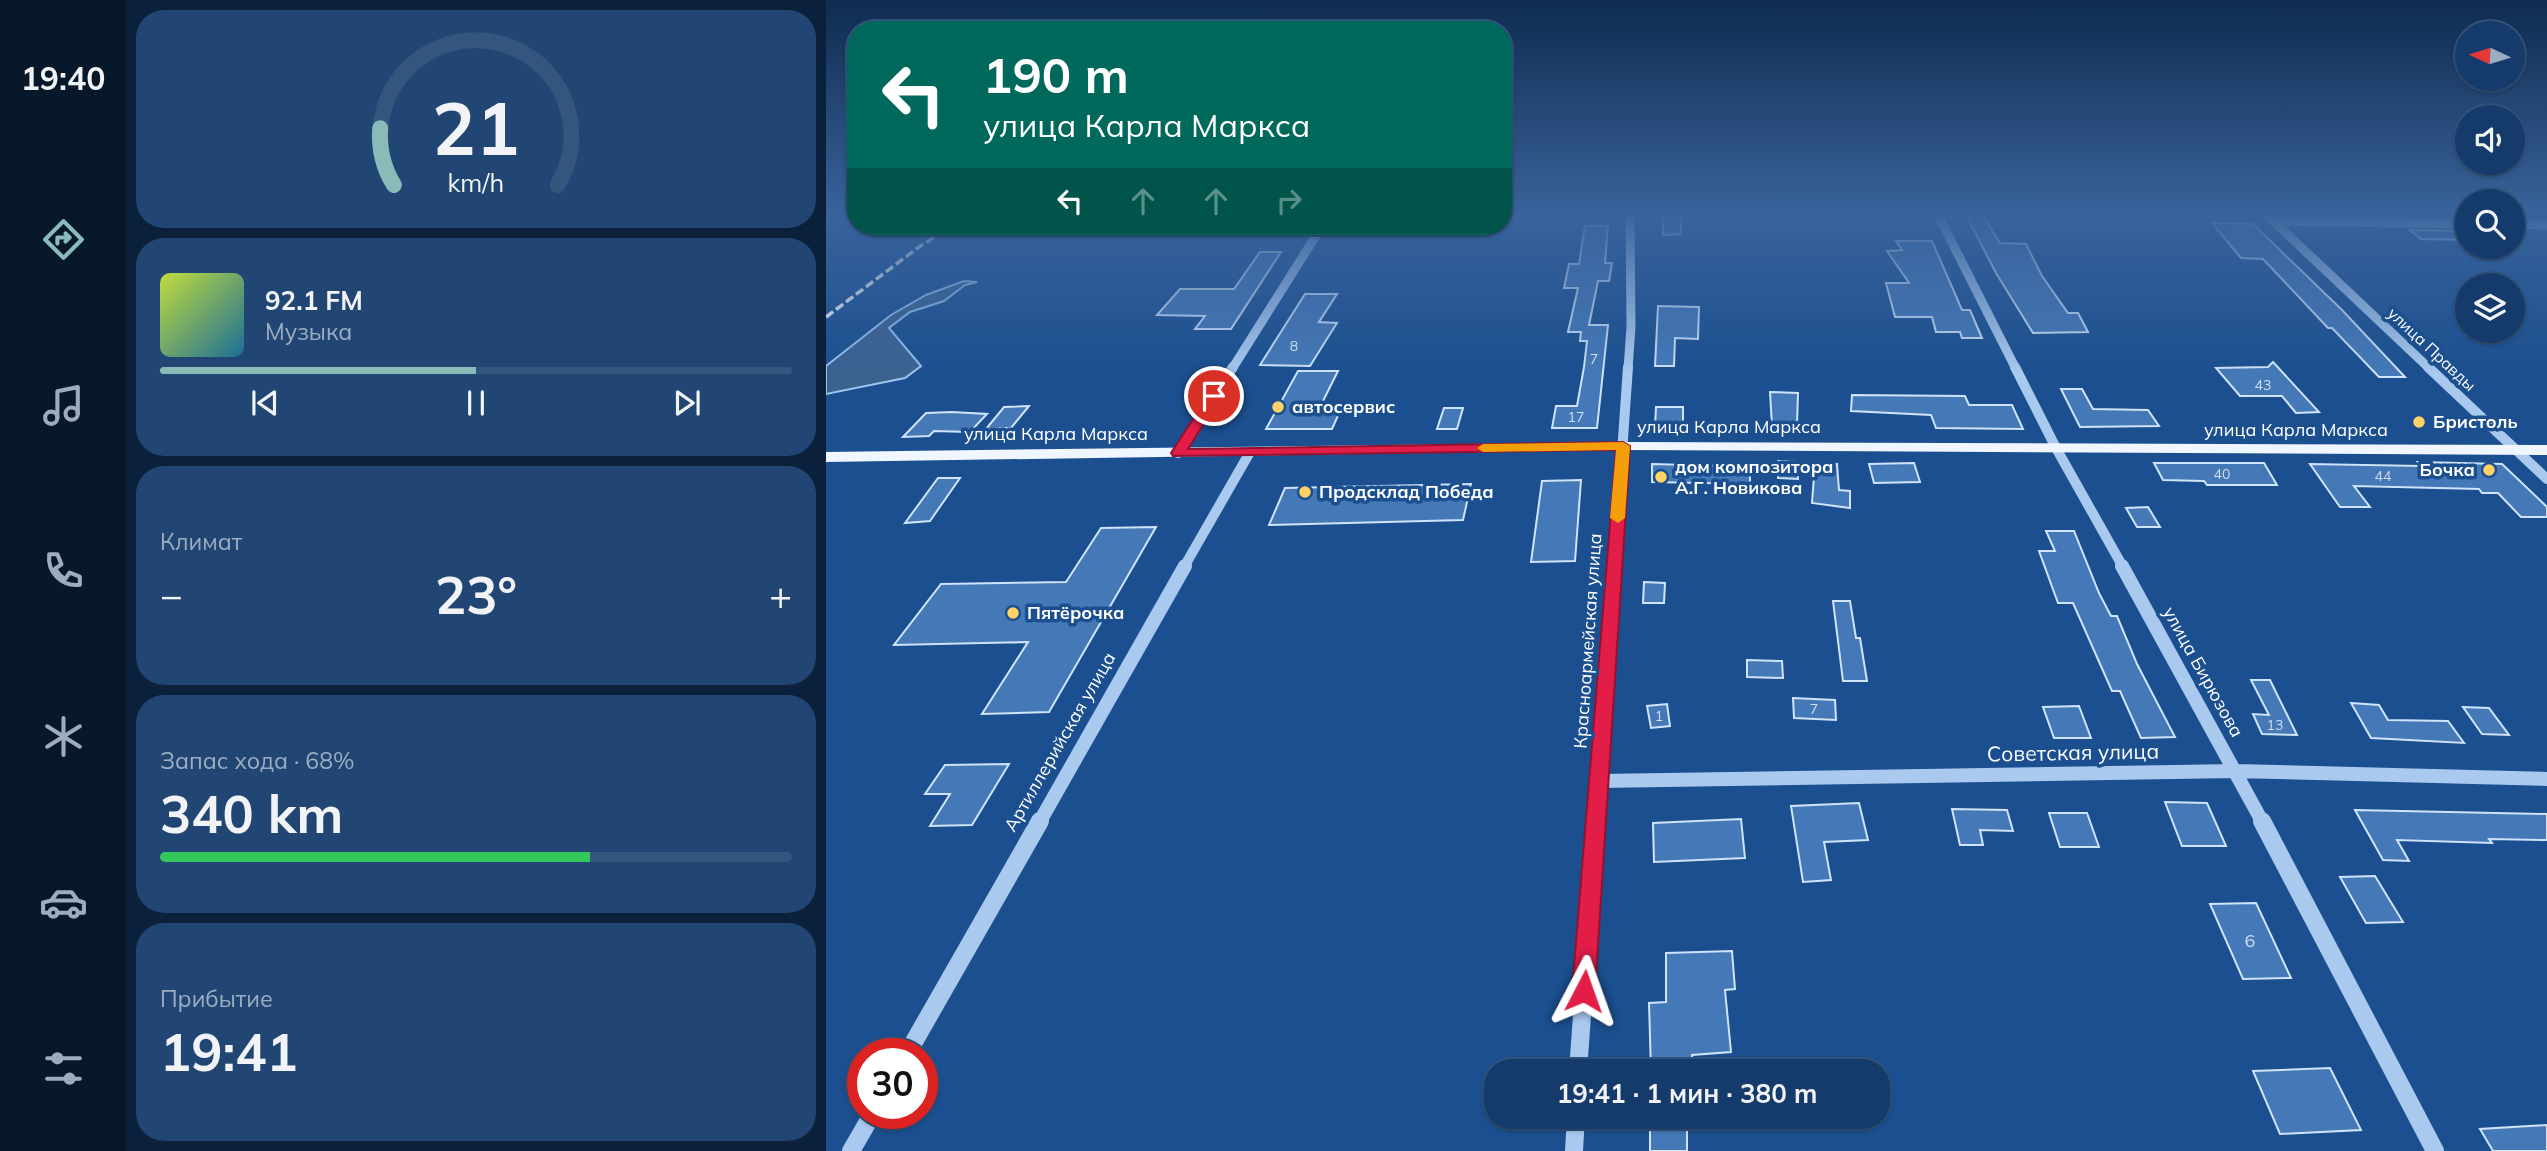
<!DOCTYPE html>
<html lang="ru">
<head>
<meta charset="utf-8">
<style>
	body { margin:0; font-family:Mulish,sans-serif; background:#214673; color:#f1f3f6; height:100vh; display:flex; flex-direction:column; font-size:26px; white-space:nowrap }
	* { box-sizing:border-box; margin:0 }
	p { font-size:23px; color:#9dadc1 }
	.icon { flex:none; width:38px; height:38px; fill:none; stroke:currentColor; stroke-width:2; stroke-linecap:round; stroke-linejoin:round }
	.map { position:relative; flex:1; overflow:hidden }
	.details { display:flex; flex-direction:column; gap:10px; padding:10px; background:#0b203b; width:700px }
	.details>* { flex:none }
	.top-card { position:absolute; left:21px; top:21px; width:665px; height:214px; border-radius:28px; box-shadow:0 2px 5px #0004,0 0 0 2px #33557e; background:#00695c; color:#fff; overflow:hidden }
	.needle { width:46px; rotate:274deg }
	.buttons { position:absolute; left:1629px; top:21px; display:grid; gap:14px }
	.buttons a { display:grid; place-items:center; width:70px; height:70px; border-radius:50%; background:#143b6b; box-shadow:0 2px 5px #0004,0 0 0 2px #33557e; font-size:35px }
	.speed { position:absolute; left:21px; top:1038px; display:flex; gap:14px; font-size:35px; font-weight:700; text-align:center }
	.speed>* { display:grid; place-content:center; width:91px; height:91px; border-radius:50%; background:#143b6b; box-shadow:0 2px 5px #0004,0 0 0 2px #33557e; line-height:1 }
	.speed .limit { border:10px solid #d22; background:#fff; color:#111 }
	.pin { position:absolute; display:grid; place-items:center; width:60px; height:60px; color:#fff; margin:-30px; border:4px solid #fff; border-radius:50%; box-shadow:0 2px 7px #0007 }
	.me { position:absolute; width:77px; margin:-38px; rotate:4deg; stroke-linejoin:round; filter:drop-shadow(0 0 5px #0008) }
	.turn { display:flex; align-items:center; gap:24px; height:147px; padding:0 21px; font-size:32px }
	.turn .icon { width:91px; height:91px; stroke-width:2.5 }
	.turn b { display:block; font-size:49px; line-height:60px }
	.lanes { display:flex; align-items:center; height:66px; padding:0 21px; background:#0003; justify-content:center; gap:35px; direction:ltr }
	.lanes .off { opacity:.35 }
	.big { font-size:52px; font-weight:700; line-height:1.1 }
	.details .tile { flex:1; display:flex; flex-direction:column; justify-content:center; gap:10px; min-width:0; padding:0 24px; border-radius:28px; background:#214673 }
	.details .dial { align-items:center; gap:0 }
	.dial svg { height:182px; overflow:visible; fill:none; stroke:#33557e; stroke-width:7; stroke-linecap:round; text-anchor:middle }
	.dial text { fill:#f1f3f6; stroke:none }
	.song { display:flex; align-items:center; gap:21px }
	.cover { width:84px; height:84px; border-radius:10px; background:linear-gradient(135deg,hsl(70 70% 55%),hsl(200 70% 35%)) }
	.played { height:7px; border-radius:4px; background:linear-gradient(90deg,#8bbbb9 50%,#33557e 50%) }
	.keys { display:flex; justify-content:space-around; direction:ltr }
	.heat { display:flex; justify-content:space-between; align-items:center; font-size:38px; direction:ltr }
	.charge { height:10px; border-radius:5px; background:linear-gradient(90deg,#34c759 68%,#33557e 0) }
	.trip { position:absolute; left:658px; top:1059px; width:406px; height:70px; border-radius:28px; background:#143b6b; box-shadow:0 2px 5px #0004,0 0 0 2px #33557e; font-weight:700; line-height:70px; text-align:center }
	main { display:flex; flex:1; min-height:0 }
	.tab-bar { display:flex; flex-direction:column; width:126px; justify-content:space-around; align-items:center; background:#08182b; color:#9dadc1 }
	.tab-bar .icon { width:49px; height:49px }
	.tab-bar .current { color:#8bbbb9 }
	.tab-bar b { font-size:32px; color:#f1f3f6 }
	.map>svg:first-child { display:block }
	.water { fill:#3c6290; stroke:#9cc4f0; stroke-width:2 }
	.building { fill:#4478b7; stroke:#cfe3fa; stroke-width:2 }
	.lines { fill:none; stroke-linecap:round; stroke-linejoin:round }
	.minor-far3 { stroke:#a9c9ee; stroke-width:9 }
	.minor-far2 { stroke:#a9c9ee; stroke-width:10 }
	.minor-far1 { stroke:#a9c9ee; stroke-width:14 }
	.minor { stroke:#a9c9ee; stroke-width:18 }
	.major { fill:#f0f6ff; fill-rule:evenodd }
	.rail { stroke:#fff; stroke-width:3.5; stroke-dasharray:9 3.5; stroke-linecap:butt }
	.route { fill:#e11d48; stroke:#92132f; stroke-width:2 }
	.slow { fill:#f59e0b }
	.poi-dot { fill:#ffd166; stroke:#1b4f8f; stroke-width:2.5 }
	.labels { text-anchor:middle; stroke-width:7; stroke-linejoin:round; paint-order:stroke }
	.number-label { font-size:14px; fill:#d0dded }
	.far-street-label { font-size:16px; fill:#fff; stroke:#1b4f8f }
	.poi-label { font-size:18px; font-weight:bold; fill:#fff; stroke:#1b4f8f; text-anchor:start }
	.street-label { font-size:18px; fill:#fff; stroke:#1b4f8f }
	.near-number-label { font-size:18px; fill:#d0dded }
	.near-street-label { font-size:21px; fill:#fff; stroke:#1b4f8f }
</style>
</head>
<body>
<main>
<nav class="tab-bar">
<b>19:40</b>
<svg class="icon current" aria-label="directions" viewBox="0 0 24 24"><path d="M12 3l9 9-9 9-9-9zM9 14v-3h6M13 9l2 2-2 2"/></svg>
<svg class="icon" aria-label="music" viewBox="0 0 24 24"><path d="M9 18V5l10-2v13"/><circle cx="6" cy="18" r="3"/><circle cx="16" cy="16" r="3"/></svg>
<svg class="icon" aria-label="phone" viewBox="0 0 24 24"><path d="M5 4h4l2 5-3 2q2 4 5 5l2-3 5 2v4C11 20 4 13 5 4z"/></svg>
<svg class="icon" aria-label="climate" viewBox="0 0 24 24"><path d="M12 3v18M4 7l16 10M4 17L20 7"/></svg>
<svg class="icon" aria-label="car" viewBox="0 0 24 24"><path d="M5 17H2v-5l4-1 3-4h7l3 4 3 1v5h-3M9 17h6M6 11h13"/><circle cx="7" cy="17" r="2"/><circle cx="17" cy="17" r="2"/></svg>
<svg class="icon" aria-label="filters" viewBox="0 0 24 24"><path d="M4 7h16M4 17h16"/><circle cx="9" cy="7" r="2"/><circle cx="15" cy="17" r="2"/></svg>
</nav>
<section class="details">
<div class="tile dial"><svg viewBox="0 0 100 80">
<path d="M14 69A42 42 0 1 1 86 69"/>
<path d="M14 69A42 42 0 0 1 8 44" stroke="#8bbbb9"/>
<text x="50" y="56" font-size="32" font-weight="700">21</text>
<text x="50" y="72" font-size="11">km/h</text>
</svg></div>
<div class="tile">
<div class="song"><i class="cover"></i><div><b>92.1 FM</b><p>Музыка</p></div></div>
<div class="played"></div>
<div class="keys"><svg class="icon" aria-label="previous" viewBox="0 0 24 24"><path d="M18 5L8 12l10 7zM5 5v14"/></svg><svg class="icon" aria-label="pause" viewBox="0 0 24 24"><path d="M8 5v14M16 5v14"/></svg><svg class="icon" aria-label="next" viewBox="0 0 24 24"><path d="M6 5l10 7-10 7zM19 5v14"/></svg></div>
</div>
<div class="tile"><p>Климат</p>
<div class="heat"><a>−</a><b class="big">23°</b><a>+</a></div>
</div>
<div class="tile"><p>Запас хода · 68%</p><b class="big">340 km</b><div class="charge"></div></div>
<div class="tile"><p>Прибытие</p><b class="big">19:41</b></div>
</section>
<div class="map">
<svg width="1721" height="1151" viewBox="0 0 1721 1151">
	<rect width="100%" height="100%" fill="#1b4f8f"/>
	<!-- water -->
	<path class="water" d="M138 281 151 282 139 285 118 301 84 312 63 328 95 366 79 378 0 394V366L65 315 100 295Z"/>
	<!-- building -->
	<path class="building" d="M837 213H854L855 234 837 235Z
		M1139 213H1155L1174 243 1200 244 1216 276 1242 313H1252L1262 332 1207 333 1170 273Z
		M1386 223 1427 224 1516 310 1579 377H1553L1506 328H1502L1437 259 1415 258Z
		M759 226H782L779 263H786L783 281H772L763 325H782L771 428H726L730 406H751L758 367 761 341H754L755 332H742L752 288H738L743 264H753Z
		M1584 230 1637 231 1642 235V240L1595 239Z
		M1070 241H1106L1136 310H1144L1156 338H1136L1134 332H1110L1106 317H1069L1060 283H1083L1061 251 1076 250Z
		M434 252H455L405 329H369L379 316 331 315 354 289H408Z
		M479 294H511L493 322 511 323 484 366 434 365Z
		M832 306 873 307 872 339 849 338 848 366H829Z
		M1447 362 1493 412 1470 413 1456 396H1414L1390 368 1442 367Z
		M472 371H512L492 411H514L506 429H440Z
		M1235 389H1256L1267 409 1322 410 1333 426 1254 427Z
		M944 392 972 393 971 425 946 426Z
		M1026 395 1139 396 1143 405H1186L1197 429 1110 428 1105 415 1025 411Z
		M203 406 185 428 160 429 178 407Z
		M830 407H857V427H829Z
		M618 408H637L631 429H611Z
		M100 413 126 412 161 414 144 432 108 431 103 436 77 437Z
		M952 461 971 462 972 479 952 478Z
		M1592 462 1676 464 1721 507V517H1695L1672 493H1656L1653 489 1528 486 1544 507H1514L1484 464 1596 466Z
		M904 463H924V484L826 482V464L904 466Z
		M989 463 1011 464 1013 490 1024 491V508L986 503Z
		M1088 463 1094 482 1048 483 1043 464Z
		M1328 463H1438L1451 485H1381L1378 481 1337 480Z
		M112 478H134L104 521 79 523Z
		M755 480 749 561 705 562 716 481Z
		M645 484 637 520 443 525 459 488Z
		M1322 507 1334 527H1311L1300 508Z
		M330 527 223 712 156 714 202 642 68 645 115 584 240 582 275 528Z
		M1220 531H1248L1273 593 1285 616H1291L1311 664 1349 737 1315 738 1294 691H1286L1247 603H1232L1213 551H1229Z
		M818 582 839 583 838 603H817Z
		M1007 601H1024L1030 638H1034L1041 681H1017Z
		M921 660 956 661 957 678 921 677Z
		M1425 680H1444L1471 735 1436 734 1427 714 1443 715Z
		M967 698 1009 700 1010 720 968 718Z
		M1525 703 1553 705 1562 720 1622 721 1638 743 1545 738Z
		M841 704 844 726 825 728 821 706Z
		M1253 706 1265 738H1228L1217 707Z
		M1637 707 1663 708 1683 735 1656 734Z
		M183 764 146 825 104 826 124 794H99L119 765Z
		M1339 802 1381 803 1400 846H1356Z
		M1033 803 1042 840 998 842 1005 880 977 882 965 806Z
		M1126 809 1181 810 1187 831 1154 830 1157 845H1134Z
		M1529 810 1721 814V840L1663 839 1666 843 1571 840 1583 861 1557 860Z
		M1223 813H1261L1273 847H1234Z
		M915 819 919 858 828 862 827 823Z
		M1549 876 1577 922 1540 923 1514 877Z
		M1430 903 1465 978 1417 979 1384 904Z
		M906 951 909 989 899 990 905 1052 866 1055 867 1071H825L823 1003 840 1002V953Z
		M1504 1068 1535 1130 1454 1134 1427 1071Z
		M1721 1125V1151H1667L1654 1129Z
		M861 1128V1151H824V1129Z"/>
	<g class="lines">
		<!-- minor-far3 -->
		<path class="minor-far3" d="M1111 213 1190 369
			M1439 213 1604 369
			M1447 221 1642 224
			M1687 224 1721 225
			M406 369 496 226
			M802 369 805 327 804 213"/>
		<!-- minor-far2 -->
		<path class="minor-far2" d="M1189 367 1230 448 1297 567
			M1602 367 1721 479
			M352 453 407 367
			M358 567 424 452
			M788 567 802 367"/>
		<!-- minor-far1 -->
		<path class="minor-far1" d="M1296 566 1437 823
			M773 781 1410 771 1721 779
			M213 823 359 566
			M770 823 788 566"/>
		<!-- minor -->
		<path class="minor" d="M1436 821 1609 1151
			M81 1054 214 821
			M752 1071 770 821
			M25 1151 47 1113
			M748 1151 750 1116"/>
		<!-- major -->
		<path class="major" d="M797 442 1721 445V455L797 450 0 462V452Z"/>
		<!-- rail -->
		<path class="rail" d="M0 317 93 247 126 226"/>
	</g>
	<!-- sky -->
	<linearGradient id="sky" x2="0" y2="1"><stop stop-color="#0f2b4f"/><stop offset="0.57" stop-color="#39639b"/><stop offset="1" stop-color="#39639b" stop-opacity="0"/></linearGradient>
	<rect width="1721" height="374" fill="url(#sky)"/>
	<!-- route -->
	<path class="route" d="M388 392 395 396 362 449 797 442 804 446 769 991 766 999 758 1002 750 999 746 991 790 450 347 456 345 453 382 396Z"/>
	<!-- slow -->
	<path class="slow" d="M797 442 804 446 799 518 792 523 784 518 790 450 657 452 651 448 657 444Z"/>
	<!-- markers -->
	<g class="poi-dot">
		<circle cx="452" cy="407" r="7"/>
		<circle cx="1593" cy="422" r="7"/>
		<circle cx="1663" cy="470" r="7"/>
		<circle cx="835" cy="477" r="7"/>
		<circle cx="479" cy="492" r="7"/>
		<circle cx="187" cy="613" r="7"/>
	</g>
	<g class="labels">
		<!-- number labels -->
		<g class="number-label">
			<text x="468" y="351">8</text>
			<text x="768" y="364">7</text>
			<text x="1437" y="390">43</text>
			<text x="750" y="422">17</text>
			<text x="1396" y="479">40</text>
			<text x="1557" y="481">44</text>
			<text x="988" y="714">7</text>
			<text x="833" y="721">1</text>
			<text x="1449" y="730">13</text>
		</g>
		<!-- far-street labels -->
		<g class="far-street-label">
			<text transform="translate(1606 349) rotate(43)" y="6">улица Правды</text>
		</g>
		<!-- poi labels -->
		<g class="poi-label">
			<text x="466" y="413">автосервис</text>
			<text x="1607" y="428">Бристоль</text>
			<text x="849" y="473">дом композитора<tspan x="849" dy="21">А.Г. Новикова</tspan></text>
			<text x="1649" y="476" text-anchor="end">Бочка</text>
			<text x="493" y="498">Продсклад Победа</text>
			<text x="201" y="619">Пятёрочка</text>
		</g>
		<!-- street labels -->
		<g class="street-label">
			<text x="903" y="433">улица Карла Маркса</text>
			<text x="1470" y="436">улица Карла Маркса</text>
			<text x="230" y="440">улица Карла Маркса</text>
			<text transform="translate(762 641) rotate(-86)" y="6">Красноармейская улица</text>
			<text transform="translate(1377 672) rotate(61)" y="6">улица Бирюзова</text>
			<text transform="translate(234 742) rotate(-60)" y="6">Артиллерийская улица</text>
		</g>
		<!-- near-number labels -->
		<g class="near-number-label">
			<text x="1424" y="947">6</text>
		</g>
		<!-- near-street labels -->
		<g class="near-street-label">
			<text transform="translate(1247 753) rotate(-1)" y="7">Советская улица</text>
		</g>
	</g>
</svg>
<div class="buttons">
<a><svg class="needle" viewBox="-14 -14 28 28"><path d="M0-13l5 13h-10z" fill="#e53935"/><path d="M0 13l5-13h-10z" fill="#9dadc1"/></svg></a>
<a><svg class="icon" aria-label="sound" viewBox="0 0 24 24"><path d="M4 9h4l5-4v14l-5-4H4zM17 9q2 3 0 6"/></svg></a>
<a><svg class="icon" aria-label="search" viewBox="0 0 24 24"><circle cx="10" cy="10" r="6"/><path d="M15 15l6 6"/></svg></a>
<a><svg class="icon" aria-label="layers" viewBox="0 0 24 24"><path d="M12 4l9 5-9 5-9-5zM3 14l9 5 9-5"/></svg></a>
</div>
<div class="speed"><div class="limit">30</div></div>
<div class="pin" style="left:388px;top:396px;background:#d93025"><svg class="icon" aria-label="arrive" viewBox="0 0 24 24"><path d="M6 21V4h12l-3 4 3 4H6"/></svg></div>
<svg class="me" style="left:758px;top:991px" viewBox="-20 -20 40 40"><path d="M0-17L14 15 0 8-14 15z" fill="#e11d48" stroke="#fff" stroke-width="4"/></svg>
<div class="trip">19:41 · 1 мин · 380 m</div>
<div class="top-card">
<div class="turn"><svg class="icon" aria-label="left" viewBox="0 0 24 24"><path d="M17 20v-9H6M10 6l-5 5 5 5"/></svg><div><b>190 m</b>улица Карла Маркса</div></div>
<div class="lanes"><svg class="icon" aria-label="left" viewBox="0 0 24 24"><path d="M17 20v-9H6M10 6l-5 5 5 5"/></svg><svg class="icon off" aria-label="ahead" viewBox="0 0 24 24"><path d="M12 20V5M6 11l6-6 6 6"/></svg><svg class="icon off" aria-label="ahead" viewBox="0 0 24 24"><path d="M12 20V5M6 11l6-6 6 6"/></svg><svg class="icon off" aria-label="right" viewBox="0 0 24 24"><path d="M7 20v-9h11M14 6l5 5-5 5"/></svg></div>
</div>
</div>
</main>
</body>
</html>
